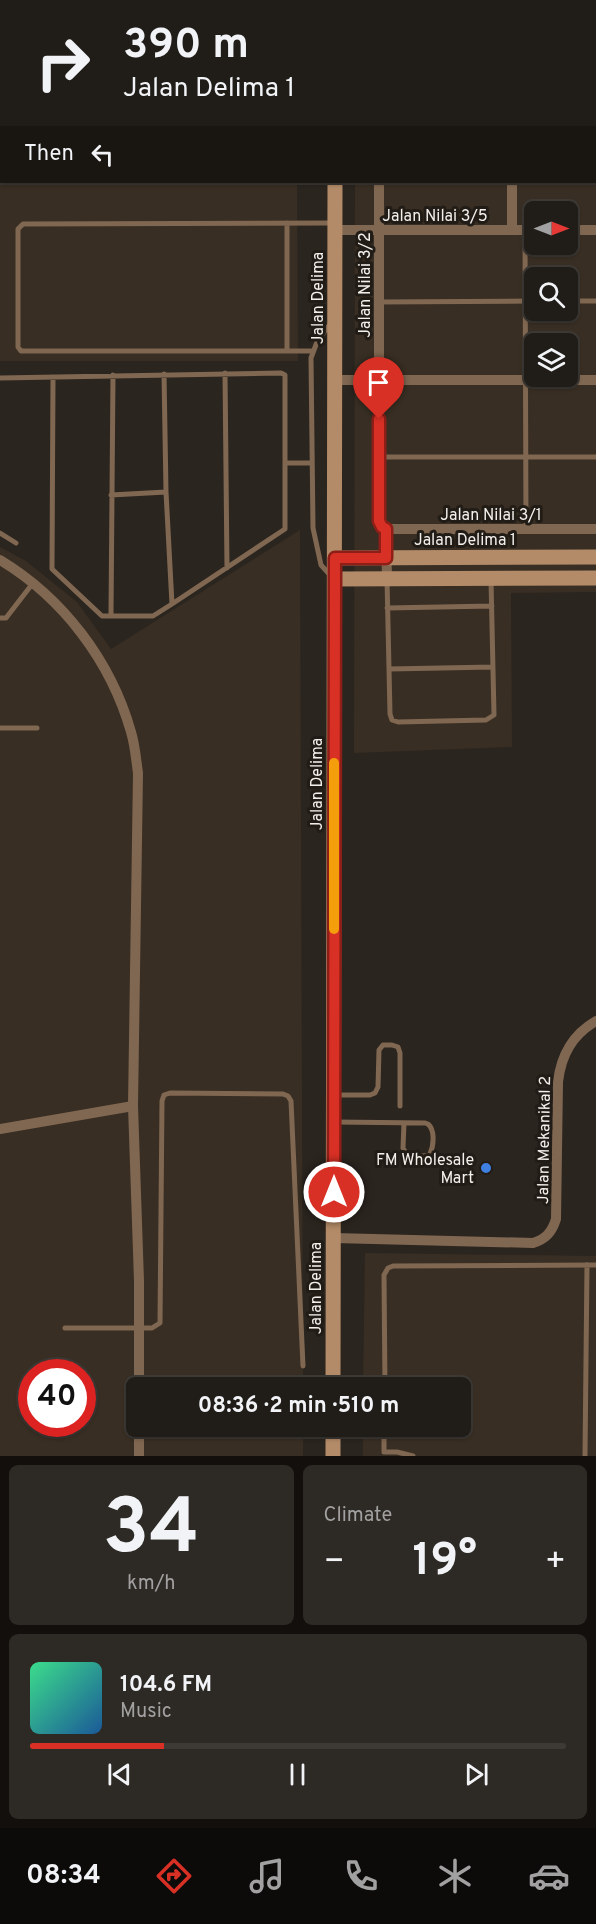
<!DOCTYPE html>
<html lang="en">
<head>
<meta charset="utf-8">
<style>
	body { margin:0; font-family:Overpass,sans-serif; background:#2d2924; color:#f1f3f6; height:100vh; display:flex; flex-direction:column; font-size:22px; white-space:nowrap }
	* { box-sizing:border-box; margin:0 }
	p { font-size:20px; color:#a2a1a1 }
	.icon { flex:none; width:33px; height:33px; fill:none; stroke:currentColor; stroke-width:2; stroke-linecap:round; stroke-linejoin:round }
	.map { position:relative; height:1456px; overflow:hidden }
	.side { display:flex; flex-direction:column; gap:9px; padding:9px; background:#120f0d; flex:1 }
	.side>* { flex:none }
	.guide { position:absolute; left:0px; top:0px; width:597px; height:183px; box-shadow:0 2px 4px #0004,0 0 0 2px #3d3a36; background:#201c17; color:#f1f3f6; overflow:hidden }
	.needle { width:39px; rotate:90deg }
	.controls { position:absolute; left:524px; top:201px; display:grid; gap:12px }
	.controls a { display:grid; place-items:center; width:54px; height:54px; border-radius:9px; background:#201c17; box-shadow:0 2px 4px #0004,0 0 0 2px #3d3a36; font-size:30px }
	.speed { position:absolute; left:18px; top:1359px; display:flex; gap:12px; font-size:30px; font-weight:700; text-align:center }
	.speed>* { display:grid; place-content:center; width:78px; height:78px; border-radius:50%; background:#201c17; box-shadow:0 2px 4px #0004,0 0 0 2px #3d3a36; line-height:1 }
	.speed .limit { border:9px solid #d22; background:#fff; color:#111 }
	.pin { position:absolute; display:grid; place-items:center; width:51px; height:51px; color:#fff; margin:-62px -26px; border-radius:50% 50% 50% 0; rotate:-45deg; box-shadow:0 0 6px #0007 }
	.pin .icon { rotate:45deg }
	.me { position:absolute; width:66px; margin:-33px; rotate:0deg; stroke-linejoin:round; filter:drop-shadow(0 0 4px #0008) }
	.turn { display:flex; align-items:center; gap:21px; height:126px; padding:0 24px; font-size:27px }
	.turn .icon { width:78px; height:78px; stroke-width:2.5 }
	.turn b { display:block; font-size:42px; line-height:51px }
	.then { display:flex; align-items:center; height:57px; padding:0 24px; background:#0003; gap:12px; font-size:22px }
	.big { font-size:45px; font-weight:700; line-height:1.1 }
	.side .card { flex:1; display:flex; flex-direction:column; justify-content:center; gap:9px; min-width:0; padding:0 21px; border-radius:9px; background:#2d2924 }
	.side .dial { align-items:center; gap:0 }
	.dial b { font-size:78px; line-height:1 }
	.song { display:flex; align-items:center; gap:18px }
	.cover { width:72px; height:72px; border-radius:9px; background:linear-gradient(135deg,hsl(150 70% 55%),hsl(210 70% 35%)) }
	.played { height:6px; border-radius:3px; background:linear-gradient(90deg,#d93025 25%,#3d3a36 25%) }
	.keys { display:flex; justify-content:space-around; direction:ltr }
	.heat { display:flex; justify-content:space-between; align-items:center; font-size:33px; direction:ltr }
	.side .tiles { flex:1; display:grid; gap:9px; grid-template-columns:1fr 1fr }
	.card:last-child { grid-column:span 2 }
	.trip { position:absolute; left:126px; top:1377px; width:345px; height:60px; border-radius:9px; background:#201c17; box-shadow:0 2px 4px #0004,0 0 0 2px #3d3a36; font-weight:700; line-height:60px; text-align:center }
	.dock { display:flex; height:96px; justify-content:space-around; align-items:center; background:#0d0b09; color:#a2a1a1 }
	.dock .icon { width:42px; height:42px }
	.dock .current { color:#d93025 }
	.dock b { font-size:27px; color:#f1f3f6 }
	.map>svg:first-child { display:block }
	.built { fill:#382e23; fill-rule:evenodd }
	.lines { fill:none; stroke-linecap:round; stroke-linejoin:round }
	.lane { stroke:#806751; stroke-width:5 }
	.street { stroke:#806751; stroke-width:10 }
	.secondary { stroke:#b38b68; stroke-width:15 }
	.route-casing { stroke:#8d1f18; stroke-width:15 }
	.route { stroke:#d93025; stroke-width:10 }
	.slow { stroke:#f59e0b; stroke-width:10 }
	.shop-dot { fill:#3f7fe0; stroke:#211c16; stroke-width:2 }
	.labels { text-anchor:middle; stroke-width:6; stroke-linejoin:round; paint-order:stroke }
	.street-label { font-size:16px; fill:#f3efeb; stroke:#211c16 }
	.poi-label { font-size:16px; fill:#f3efeb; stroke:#211c16; text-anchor:end }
</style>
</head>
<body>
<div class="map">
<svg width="596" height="1456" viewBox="0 0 596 1456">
	<rect width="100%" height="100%" fill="#2b251f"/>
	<!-- built -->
	<path class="built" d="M0 0H297L2 2V182H297L298 361H0Z
		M355 0H596V592L511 593 512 747 354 753 355 182H596V2ZM534 212H567V244H534ZM534 278H567V310H534ZM534 344H567V376H534Z
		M300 530 303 1387 136 1388V1426L303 1427V1456H0V547L26 561 77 602 111 649ZM32 1372H82V1424H32Z
		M365 1253 596 1256V1456H363V1427L460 1426V1388L363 1387Z"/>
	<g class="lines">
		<!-- lane -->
		<path class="lane" d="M15 2V0
			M282 2V0
			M287 223V351
			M525 230 526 528
			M567 301H596
			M379 302 534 301
			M331 323 317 342 311 358 313 528 321 565 331 576
			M313 351H21L18 347V229L23 224 333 223
			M225 373 227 568
			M53 377 52 569 102 616H153L172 604 166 492 164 374
			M0 378 281 373 285 375V529L172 604
			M379 457H596
			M286 463H312
			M111 495 166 492
			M0 533 16 543
			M387 579 390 714 392 720 398 722 486 720 494 715 491 580
			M387 608 492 606
			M111 614 113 375
			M0 618H6L33 583
			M389 669 493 667
			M0 728H37
			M335 1095H370L375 1093 378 1087 379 1050 383 1045H392L398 1047 400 1053V1106
			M335 1122 425 1123 428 1124C435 1130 434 1145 430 1154 424 1157 412 1157 406 1153L403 1148 404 1123
			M65 1328H152L160 1323 162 1101 164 1095 170 1093 283 1094 288 1096 291 1101 303 1366
			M385 1388 384 1275 388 1268 393 1266 596 1265
			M384 1426V1452H397L413 1456
			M585 1456 587 1265"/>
		<!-- street -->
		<path class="street" d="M379 0V2
			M512 0V2
			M379 182V521L382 527 386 529
			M512 182V230
			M335 230H534
			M567 230H596
			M335 380H596
			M386 529H596
			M386 529 387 579
			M0 560C63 598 111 661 131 732 135 745 136 759 138 773L133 1106 139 1281V1388
			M0 1129 133 1106
			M334 1238 533 1243C546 1239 552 1232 556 1219L558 1082C561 1055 572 1035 596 1021
			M139 1426V1456"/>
		<!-- secondary -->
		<path class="secondary" d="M336 2V0
			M335 558 596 557
			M335 579 596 578
			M333 1388 335 182
			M333 1456V1426"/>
	</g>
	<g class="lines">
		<defs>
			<path id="route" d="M334 1192 335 558H386V529L382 527 379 521V419"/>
		</defs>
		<!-- route casing -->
		<use href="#route" class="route-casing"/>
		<!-- route -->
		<use href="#route" class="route"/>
		<!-- slow -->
		<path class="slow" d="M334 929V763"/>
	</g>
	<!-- markers -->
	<circle class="shop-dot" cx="486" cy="1168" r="6"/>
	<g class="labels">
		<!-- street labels -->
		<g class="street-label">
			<text x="435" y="221">Jalan Nilai 3/5</text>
			<text transform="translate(364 285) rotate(-90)" y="6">Jalan Nilai 3/2</text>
			<text transform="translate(317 298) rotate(-90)" y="6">Jalan Delima</text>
			<text x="491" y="520">Jalan Nilai 3/1</text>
			<text x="465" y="545">Jalan Delima 1</text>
			<text transform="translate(316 784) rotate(-90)" y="6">Jalan Delima</text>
			<text transform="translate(543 1140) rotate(-89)" y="6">Jalan Mekanikal 2</text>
			<text transform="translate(315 1288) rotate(-90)" y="6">Jalan Delima</text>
		</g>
		<!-- poi labels -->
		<g class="poi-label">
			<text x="474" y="1165">FM Wholesale<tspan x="474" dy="18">Mart</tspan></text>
		</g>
	</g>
</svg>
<div class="controls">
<a><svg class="needle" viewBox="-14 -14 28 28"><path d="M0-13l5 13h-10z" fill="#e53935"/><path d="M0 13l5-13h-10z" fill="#a2a1a1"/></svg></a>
<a><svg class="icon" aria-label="search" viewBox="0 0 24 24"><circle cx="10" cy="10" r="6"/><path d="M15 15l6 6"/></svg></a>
<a><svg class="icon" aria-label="layers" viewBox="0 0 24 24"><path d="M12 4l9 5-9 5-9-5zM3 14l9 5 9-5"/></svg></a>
</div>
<div class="speed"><div class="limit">40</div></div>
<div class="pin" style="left:379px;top:419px;background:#d93025"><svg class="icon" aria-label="arrive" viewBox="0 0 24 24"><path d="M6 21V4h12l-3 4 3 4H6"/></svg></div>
<svg class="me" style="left:334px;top:1192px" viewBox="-20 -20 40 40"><circle r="17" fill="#d93025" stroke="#fff" stroke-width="3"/><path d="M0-11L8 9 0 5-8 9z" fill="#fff"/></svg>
<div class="trip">08:36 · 2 min · 510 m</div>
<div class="guide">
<div class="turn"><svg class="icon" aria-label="right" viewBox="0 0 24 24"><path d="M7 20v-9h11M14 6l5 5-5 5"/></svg><div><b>390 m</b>Jalan Delima 1</div></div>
<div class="then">Then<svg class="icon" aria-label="left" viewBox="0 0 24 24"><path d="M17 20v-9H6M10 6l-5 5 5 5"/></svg></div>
</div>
</div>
<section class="side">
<div class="tiles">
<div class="card dial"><b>34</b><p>km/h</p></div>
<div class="card"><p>Climate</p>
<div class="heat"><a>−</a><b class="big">19°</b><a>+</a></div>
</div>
<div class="card">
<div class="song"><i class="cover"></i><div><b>104.6 FM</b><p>Music</p></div></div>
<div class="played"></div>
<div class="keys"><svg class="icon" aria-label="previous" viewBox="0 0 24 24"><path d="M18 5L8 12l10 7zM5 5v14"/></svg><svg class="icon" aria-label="pause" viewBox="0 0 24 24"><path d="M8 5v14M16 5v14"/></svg><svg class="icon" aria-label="next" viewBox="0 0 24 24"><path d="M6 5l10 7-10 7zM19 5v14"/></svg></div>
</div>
</div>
</section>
<nav class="dock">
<b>08:34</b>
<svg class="icon current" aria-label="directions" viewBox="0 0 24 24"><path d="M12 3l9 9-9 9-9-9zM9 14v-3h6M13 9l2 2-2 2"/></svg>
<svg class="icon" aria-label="music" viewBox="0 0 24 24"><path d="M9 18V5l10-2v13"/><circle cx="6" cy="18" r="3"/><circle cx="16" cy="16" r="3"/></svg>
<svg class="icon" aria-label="phone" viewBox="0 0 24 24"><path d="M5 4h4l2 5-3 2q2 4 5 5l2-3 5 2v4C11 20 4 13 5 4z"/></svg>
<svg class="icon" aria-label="climate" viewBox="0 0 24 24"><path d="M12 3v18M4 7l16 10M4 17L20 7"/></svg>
<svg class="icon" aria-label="car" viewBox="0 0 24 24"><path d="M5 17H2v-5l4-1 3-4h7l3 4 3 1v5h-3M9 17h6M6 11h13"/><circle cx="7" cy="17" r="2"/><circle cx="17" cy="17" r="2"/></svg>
</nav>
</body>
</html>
